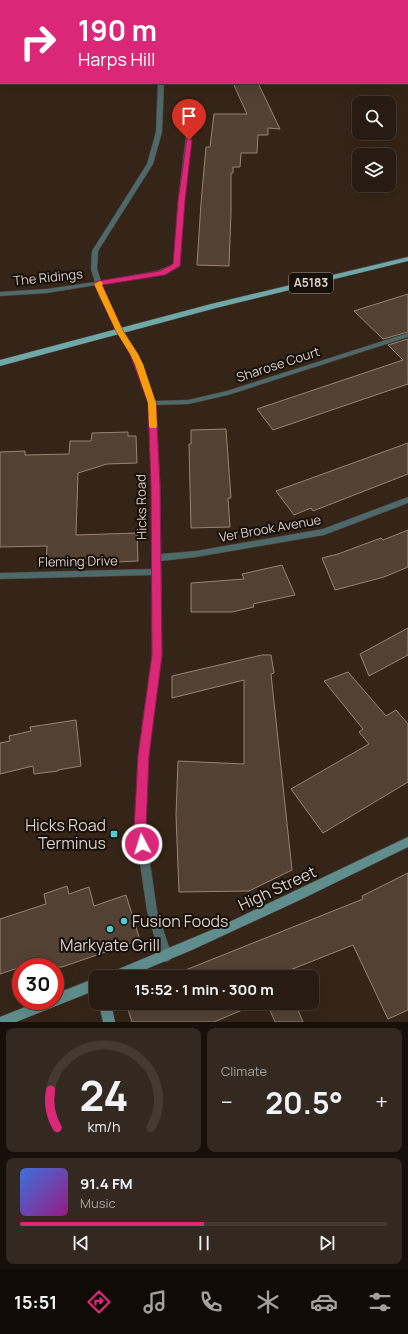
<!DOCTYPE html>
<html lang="en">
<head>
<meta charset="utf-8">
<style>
	body { margin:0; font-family:Manrope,sans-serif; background:#342920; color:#f1f3f6; height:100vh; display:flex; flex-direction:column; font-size:15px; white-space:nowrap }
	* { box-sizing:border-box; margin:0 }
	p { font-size:13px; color:#a5a19f }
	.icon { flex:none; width:22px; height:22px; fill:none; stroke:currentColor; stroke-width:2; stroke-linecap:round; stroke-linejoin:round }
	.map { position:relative; height:1022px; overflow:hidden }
	.drawer { display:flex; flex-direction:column; gap:6px; padding:6px; background:#160f0a; flex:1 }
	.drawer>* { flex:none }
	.top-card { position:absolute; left:0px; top:0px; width:408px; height:84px; box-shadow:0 4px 16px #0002,0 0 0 1px #443a32; background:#db2777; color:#fff; overflow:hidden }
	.tools { position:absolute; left:352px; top:96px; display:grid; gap:8px }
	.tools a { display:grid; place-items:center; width:44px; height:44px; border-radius:8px; background:#281c12; box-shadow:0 4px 16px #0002,0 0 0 1px #443a32; font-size:20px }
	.speed { position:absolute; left:12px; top:958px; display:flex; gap:8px; font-size:20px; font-weight:700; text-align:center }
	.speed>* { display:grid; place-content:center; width:52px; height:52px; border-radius:50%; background:#281c12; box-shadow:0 4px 16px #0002,0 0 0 1px #443a32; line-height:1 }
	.speed .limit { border:6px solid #d22; background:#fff; color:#111 }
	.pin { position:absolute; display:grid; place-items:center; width:34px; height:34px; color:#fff; margin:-41px -17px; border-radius:50% 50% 50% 0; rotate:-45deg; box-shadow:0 0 4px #0007 }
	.pin .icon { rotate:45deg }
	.me { position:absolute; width:44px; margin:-22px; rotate:355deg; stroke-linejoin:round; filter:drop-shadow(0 0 3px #0008) }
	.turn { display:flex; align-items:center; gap:14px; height:84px; padding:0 12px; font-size:18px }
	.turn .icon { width:52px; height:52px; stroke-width:2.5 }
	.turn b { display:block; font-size:28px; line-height:34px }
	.big { font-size:30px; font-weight:700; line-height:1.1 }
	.drawer .card { flex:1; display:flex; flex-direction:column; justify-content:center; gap:6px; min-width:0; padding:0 14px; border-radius:8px; background:#342920 }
	.drawer .dial { align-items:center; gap:0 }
	.dial svg { height:104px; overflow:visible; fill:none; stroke:#443a32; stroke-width:7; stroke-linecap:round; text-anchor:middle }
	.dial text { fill:#f1f3f6; stroke:none }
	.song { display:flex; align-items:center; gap:12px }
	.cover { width:48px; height:48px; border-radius:6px; background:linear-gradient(135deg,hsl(220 70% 55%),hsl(310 70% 35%)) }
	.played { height:4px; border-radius:2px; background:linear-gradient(90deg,#db2777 50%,#443a32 50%) }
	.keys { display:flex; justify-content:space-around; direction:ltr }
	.heat { display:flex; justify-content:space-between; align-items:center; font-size:22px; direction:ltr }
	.drawer .tiles { flex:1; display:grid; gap:6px; grid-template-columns:1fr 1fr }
	.card:last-child { grid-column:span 2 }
	.trip { position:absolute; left:89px; top:970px; width:230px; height:40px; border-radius:8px; background:#281c12; box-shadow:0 4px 16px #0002,0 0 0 1px #443a32; font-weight:700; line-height:40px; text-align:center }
	.dock { display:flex; height:64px; justify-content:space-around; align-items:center; background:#100b07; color:#a5a19f }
	.dock .icon { width:28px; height:28px }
	.dock .current { color:#db2777 }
	.dock b { font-size:18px; color:#f1f3f6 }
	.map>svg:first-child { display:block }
	.building { fill:#534234; stroke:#978475 }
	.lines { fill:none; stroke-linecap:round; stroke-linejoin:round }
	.street-casing { stroke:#504034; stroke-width:1 }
	.secondary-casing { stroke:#504034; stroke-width:1 }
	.primary-casing { stroke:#504034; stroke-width:1 }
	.street { fill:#4e6969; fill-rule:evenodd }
	.secondary { fill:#608d8d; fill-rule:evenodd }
	.primary { fill:#6ea8a9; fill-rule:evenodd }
	.route { fill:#db2777; stroke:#8e194d }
	.slow { fill:#f59e0b }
	.poi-dot { fill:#52cdcf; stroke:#17100a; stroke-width:1.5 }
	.labels { text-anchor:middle; stroke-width:4; stroke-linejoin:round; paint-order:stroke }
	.shield { fill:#17100a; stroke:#a0968f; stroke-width:1 }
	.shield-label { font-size:12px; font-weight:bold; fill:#dbd0c8 }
	.street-label { font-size:13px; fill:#dbd0c8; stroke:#17100a }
	.near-poi-label { font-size:16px; fill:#dbd0c8; stroke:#17100a; text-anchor:end }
	.near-street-label { font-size:16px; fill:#dbd0c8; stroke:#17100a }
</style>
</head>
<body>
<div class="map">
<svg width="408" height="1022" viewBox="0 0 408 1022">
	<rect width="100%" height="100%" fill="#352518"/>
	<!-- building -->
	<path class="building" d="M233 83H258L280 129 268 128V135H258L257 153H241L240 167H233V173H231V212L229 266 197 265 201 203 206 147H210L214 114H247Z
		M408 294V332L383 339 354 311Z
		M408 339V384L273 430 257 409 403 360 388 345Z
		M226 429 231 498H228L230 527 191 528 189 444H191V430Z
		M128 432V436H136L137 463 107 464 78 473 76 535 137 533 138 561 46 565 47 546 0 547V452L25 451V455L69 454 70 441H91L92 433Z
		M408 443V474L313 511 311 508 294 515 276 491Z
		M408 530V567L384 577 335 590 322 558 338 554 381 538 383 540Z
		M282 565 295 595 253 604 254 607 232 612H191V583L244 579 242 574Z
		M408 628V655L369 676 360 654Z
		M262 655H271L274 673 271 674 292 870 249 891 179 892 176 815 178 761 244 764V680L172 698V676Z
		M348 672 386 716 396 710 408 724V782L323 833 291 789 369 744 359 732 363 729 324 681Z
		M76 720 81 766 58 770V771L34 774 33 766 0 774V743L10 741 9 736 31 731 30 727Z
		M408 873V1010L388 1019 353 945 285 972 286 977H168L363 899 362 896Z
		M67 886 69 894 89 887 94 906 126 895 140 940 62 967H21L0 974V919L46 904 44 894Z
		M126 1003H259L214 1022H132Z
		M267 1003H295L303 1022H275Z"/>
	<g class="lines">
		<defs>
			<path id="street" d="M123 0H127V1H123Z
				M158 83H164L162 132 153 164 98 251 97 269 101 281 157 271 174 264 178 201 189 113 194 112 184 201 180 265 173 270 158 275 102 284C109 310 125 330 137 354 145 368 149 385 155 401L188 400 227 391 408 333V337L228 395 188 404 156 405 160 486 161 554 196 551 323 529 408 497V503L324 535 196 557 161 561 162 655 148 756 145 829 157 911 172 956 170 960 166 962 162 960 160 956 147 911 135 829 138 756 152 655V575L0 579V573L152 569V486L148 403 131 354 117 331 99 296 96 285 47 293 0 296V292L47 289 95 282 91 269 92 251 147 164 156 132Z"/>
			<path id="secondary" d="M408 837V847L302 899 192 950 127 977H107L109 973 221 926Z
				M96 978V990L16 1022H0V1017L40 1001H55V994Z
				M99 1003H111L115 1022H103Z"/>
			<path id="primary" d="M408 257V261L216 308 0 366V360L211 304Z"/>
		</defs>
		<!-- street casing -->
		<use href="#street" class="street-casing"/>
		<!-- secondary casing -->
		<use href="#secondary" class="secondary-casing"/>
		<!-- primary casing -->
		<use href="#primary" class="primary-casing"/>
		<!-- street -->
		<use href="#street" class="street"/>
		<!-- secondary -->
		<use href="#secondary" class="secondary"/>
		<!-- primary -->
		<use href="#primary" class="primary"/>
	</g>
	<!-- route -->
	<path class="route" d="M187 138 192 140 185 201 180 266 165 275 102 285 123 331 138 354 156 403 160 486 162 655 149 756 146 829 148 844 146 848 142 850 138 848 134 829 138 756 152 655 151 486 148 403 130 354 116 331 94 284 98 281 160 271 173 264 178 201Z"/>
	<!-- slow -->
	<path class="slow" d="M100 281 103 283 102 285 123 331 138 354 143 364 156 403 157 426 156 428H150L149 426 148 403 135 364 130 354 116 331 94 284Z"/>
	<!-- markers -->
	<g class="poi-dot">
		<rect x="110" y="830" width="8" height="8" rx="2"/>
		<circle cx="124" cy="921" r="4"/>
		<circle cx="110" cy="929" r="4"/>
	</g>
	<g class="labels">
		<!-- shield labels -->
		<rect class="shield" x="289" y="273" width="44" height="20" rx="3"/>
		<g class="shield-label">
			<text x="311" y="287">A5183</text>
		</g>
		<!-- street labels -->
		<g class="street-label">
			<text transform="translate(48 277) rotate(-6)" y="5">The Ridings</text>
			<text transform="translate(278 364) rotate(-18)" y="5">Sharose Court</text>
			<text transform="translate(141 507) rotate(-91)" y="5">Hicks Road</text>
			<text transform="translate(270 528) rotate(-10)" y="5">Ver Brook Avenue</text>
			<text transform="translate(78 561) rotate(-1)" y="5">Fleming Drive</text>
		</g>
		<!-- near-poi labels -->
		<g class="near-poi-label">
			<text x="106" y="831">Hicks Road<tspan x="106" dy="18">Terminus</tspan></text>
			<text x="132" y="927" text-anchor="start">Fusion Foods</text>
			<text x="110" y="951" text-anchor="middle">Markyate Grill</text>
		</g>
		<!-- near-street labels -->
		<g class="near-street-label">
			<text transform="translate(277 888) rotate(-25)" y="6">High Street</text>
		</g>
	</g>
</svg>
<div class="tools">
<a><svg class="icon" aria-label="search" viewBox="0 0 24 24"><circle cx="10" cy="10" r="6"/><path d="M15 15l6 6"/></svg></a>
<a><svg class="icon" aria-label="layers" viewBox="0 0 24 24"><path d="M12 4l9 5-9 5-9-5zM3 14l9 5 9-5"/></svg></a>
</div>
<div class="speed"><div class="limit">30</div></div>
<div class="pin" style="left:189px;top:140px;background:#d93025"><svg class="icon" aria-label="arrive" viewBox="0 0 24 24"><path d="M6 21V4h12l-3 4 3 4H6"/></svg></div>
<svg class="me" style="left:142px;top:844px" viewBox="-20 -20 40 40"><circle r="17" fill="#db2777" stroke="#fff" stroke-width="3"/><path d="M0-11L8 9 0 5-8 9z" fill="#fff"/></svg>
<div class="trip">15:52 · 1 min · 300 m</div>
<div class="top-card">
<div class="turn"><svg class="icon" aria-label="right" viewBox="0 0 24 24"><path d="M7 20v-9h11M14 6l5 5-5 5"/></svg><div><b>190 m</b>Harps Hill</div></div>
</div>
</div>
<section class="drawer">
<div class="tiles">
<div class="card dial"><svg viewBox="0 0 100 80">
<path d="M14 69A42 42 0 1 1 86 69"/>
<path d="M14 69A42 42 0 0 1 9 40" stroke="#db2777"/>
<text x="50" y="56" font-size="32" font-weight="700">24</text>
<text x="50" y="72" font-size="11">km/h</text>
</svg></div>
<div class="card"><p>Climate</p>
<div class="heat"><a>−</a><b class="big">20.5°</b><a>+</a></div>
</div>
<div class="card">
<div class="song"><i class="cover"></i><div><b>91.4 FM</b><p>Music</p></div></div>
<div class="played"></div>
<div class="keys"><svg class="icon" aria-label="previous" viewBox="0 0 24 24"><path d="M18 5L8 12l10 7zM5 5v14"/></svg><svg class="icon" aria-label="pause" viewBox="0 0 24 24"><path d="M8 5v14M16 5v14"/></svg><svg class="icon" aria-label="next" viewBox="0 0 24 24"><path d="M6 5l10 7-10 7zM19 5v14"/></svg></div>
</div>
</div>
</section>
<nav class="dock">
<b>15:51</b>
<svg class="icon current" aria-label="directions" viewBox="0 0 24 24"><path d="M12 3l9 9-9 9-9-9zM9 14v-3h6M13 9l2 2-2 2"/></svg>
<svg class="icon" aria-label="music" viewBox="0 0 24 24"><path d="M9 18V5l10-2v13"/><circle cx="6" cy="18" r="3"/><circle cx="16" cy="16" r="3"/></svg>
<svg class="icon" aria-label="phone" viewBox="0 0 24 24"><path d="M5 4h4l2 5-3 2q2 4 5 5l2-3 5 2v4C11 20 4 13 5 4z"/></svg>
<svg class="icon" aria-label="climate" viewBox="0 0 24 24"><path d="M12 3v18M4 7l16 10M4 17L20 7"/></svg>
<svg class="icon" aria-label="car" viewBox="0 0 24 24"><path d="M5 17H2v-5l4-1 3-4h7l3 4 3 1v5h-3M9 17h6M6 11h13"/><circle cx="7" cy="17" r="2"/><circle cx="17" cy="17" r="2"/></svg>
<svg class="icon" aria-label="filters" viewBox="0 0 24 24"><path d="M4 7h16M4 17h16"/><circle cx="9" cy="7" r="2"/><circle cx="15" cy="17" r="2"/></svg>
</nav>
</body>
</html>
